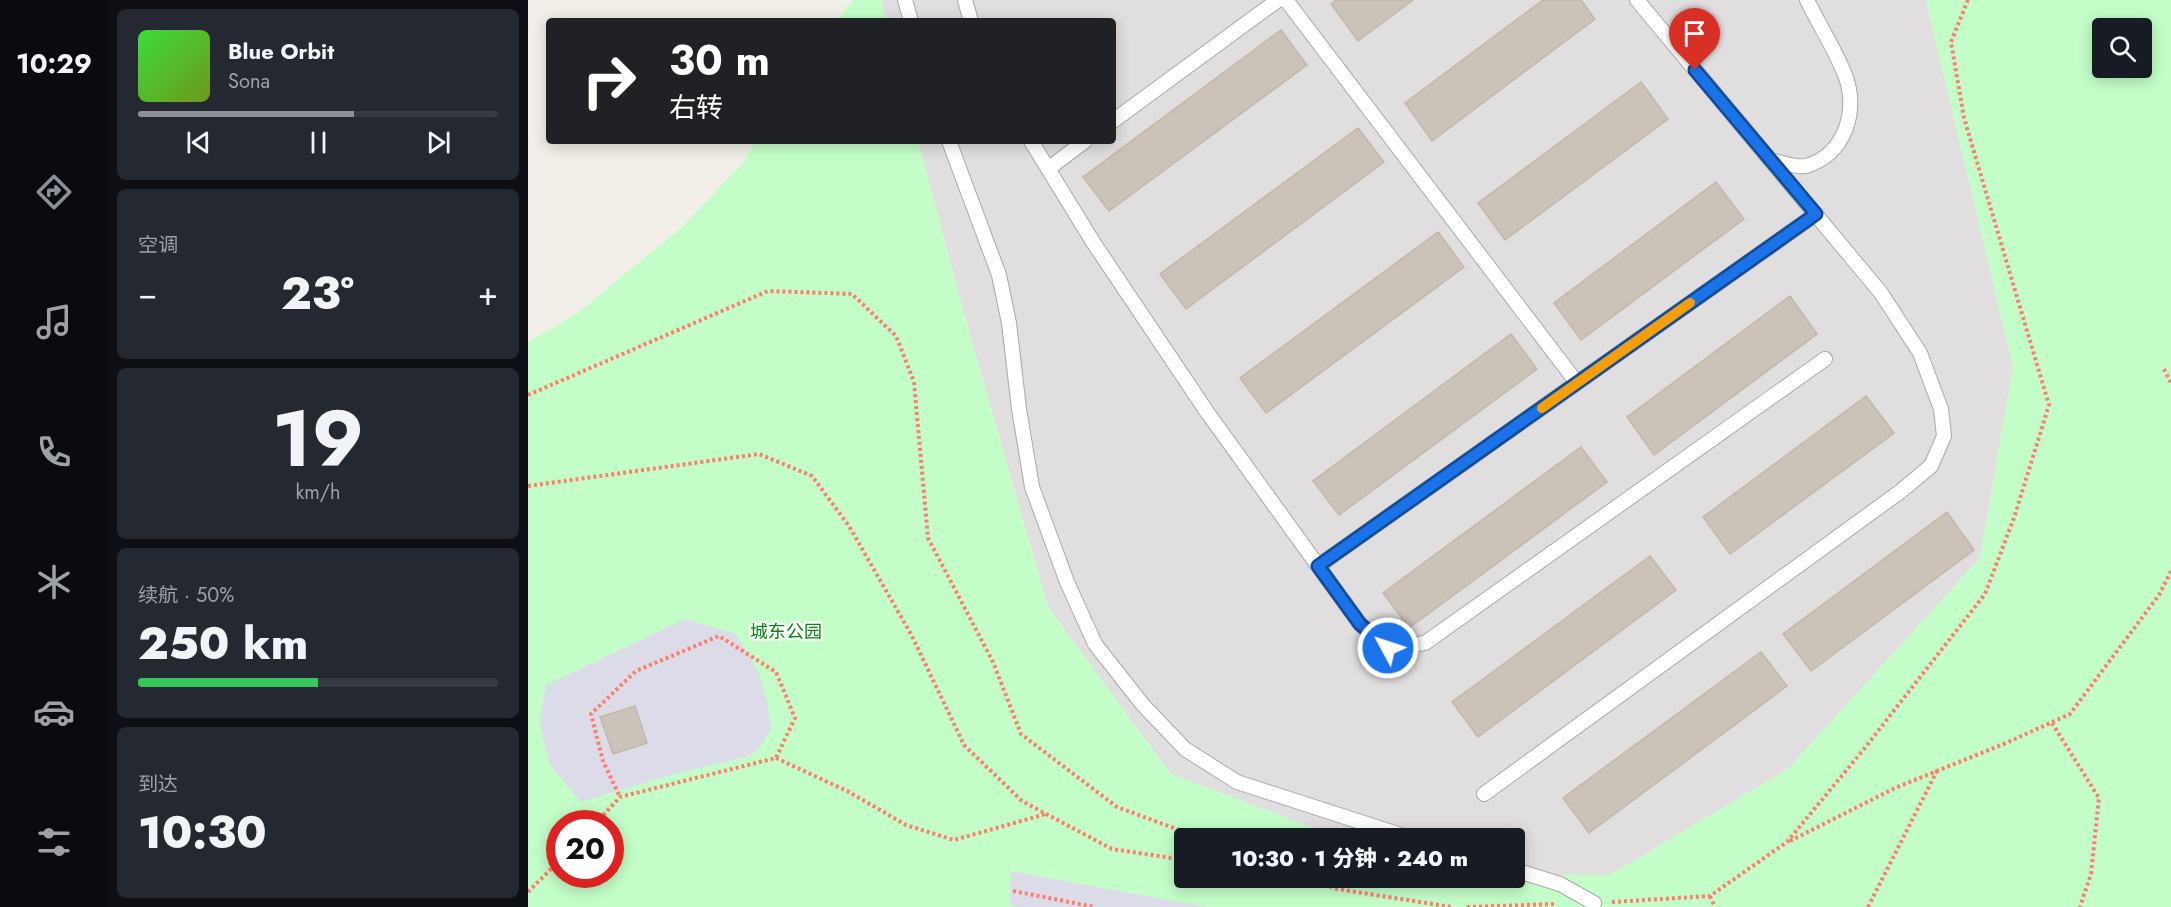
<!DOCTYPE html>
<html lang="zh">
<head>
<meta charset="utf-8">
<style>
	body { margin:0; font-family:Jost,"Noto Sans SC",sans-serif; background:#242831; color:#f1f3f6; height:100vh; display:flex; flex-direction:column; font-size:22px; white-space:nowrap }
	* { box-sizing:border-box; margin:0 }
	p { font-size:20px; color:#9ea1a6 }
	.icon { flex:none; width:33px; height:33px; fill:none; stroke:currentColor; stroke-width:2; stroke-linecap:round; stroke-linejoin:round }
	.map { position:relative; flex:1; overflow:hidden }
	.side { display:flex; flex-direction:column; gap:9px; padding:9px; background:#0d0f14; width:420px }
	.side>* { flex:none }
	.top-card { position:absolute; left:18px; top:18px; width:570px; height:126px; border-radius:6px; box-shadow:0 3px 15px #0003; background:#202124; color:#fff; overflow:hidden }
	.buttons { position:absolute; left:1564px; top:18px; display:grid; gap:12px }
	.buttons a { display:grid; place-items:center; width:60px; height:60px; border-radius:6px; background:#171b24; box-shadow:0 3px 15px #0003; font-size:30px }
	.speed { position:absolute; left:18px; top:810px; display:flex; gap:12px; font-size:30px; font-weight:700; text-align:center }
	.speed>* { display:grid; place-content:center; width:78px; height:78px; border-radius:50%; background:#171b24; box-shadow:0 3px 15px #0003; line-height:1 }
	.speed .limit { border:9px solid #d22; background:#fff; color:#111 }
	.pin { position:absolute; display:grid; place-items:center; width:51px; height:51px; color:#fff; margin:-62px -26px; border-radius:50% 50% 50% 0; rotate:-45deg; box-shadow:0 0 6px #0007 }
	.pin .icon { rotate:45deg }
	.me { position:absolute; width:66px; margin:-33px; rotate:310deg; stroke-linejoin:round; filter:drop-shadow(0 0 4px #0008) }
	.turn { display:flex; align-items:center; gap:21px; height:126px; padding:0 24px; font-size:27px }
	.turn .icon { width:78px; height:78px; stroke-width:2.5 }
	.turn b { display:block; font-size:42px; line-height:51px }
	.big { font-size:45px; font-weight:800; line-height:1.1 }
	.side .card { flex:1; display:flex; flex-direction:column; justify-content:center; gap:9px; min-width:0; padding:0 21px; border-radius:9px; background:#242831 }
	.side .dial { align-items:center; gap:0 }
	.dial b { font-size:78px; line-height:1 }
	.song { display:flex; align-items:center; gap:18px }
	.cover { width:72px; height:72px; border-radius:9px; background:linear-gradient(135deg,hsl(120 70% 55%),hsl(80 70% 35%)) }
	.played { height:6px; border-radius:3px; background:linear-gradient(90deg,#8c9099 60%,#363941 60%) }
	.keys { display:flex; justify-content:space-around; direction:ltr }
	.heat { display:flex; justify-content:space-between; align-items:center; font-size:33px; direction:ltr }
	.charge { height:9px; border-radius:4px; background:linear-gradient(90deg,#34c759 50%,#363941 0) }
	.trip { position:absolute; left:646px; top:828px; width:351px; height:60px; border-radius:6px; background:#171b24; box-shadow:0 3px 15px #0003; font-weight:800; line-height:60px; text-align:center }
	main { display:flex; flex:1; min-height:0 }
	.menu { display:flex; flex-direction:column; width:108px; justify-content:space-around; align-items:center; background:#090b0e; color:#9ea1a6 }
	.menu .icon { width:42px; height:42px }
	.menu .selected { color:#8c9099 }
	.menu b { font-size:27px; color:#f1f3f6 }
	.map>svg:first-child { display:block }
	.residential { fill:#e0dede }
	.park { fill:#c3fec8; fill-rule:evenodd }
	.plaza { fill:#dcdce8 }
	.building { fill:#cbc2ba; stroke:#c6b6a8; stroke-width:1.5 }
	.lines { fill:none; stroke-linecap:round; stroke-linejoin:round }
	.service-casing { stroke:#a9a9a9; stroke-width:16 }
	.path { stroke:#ff7d6c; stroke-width:4; stroke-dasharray:3 3; stroke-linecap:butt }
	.service { stroke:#fff; stroke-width:14 }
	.route-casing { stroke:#114b97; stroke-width:15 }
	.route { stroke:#1a73e8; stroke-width:10 }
	.slow { stroke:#f59e0b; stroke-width:10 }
	.labels { text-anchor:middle; stroke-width:4.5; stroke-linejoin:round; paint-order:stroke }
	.park-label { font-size:18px; fill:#048610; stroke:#fff }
</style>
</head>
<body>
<main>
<nav class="menu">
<b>10:29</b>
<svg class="icon selected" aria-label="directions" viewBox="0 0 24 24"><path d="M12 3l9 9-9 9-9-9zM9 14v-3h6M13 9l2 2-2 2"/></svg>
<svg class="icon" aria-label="music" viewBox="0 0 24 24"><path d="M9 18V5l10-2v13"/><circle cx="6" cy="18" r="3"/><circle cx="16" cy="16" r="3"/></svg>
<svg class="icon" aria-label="phone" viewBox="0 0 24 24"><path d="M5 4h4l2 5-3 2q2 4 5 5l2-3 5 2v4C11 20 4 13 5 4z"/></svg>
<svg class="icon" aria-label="climate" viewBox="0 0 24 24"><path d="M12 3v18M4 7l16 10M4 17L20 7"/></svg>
<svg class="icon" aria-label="car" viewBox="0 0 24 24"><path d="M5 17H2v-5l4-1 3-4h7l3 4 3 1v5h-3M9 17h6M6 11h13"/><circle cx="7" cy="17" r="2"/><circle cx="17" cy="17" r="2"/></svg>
<svg class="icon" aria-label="filters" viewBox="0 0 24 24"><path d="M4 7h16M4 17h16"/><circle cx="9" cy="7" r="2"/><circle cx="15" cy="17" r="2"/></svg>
</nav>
<section class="side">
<div class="card">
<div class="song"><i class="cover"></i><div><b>Blue Orbit</b><p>Sona</p></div></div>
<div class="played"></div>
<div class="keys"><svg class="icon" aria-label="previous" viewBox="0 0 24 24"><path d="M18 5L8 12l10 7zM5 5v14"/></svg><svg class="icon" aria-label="pause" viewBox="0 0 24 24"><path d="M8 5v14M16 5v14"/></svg><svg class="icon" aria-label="next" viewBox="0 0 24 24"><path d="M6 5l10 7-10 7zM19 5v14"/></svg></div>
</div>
<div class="card"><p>空调</p>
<div class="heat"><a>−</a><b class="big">23°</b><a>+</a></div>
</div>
<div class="card dial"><b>19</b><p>km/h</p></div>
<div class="card"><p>续航 · 50%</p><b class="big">250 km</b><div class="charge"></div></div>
<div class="card"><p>到达</p><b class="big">10:30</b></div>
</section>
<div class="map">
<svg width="1643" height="907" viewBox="0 0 1643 907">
	<rect width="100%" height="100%" fill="#f2efe8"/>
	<!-- residential -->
	<path class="residential" d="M353 0H1398L1485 367 1452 558 1260 769 1082 875H987V838H813L642 774 520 607 440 328 390 141H585V21H358Z"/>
	<!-- park -->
	<path class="park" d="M326 0H353L358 21H308Z
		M1398 0H1643V907H0V342L47 315 153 228 215 163 228 141H390L440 328 520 607 643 774 813 838H657V878H987V875H1082L1260 769 1452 558 1485 367ZM1575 28H1614V68H1575ZM32 824H82V874H32Z"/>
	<!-- plaza -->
	<path class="plaza" d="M157 619 208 634 230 671 239 699 243 729 235 743 224 755 139 776 53 802 21 763 11 722 18 685Z
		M483 871 569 887 680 907H492L482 905Z"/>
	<!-- building -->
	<path class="building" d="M808 0H885L830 41 803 4Z
		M1015 0H1053L1067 19 904 141 877 103Z
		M753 30 779 65 581 211 555 177Z
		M1113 82 1140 119 977 240 950 203Z
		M830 128 856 162 658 309 632 274Z
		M1188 182 1216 219 1053 340 1026 303Z
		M910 232 936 267 738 413 712 378Z
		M1262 296 1289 334 1126 455 1099 417Z
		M983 334 1009 369 811 515 785 481Z
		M1338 396 1366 433 1202 554 1175 517Z
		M1053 447 1079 482 881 628 855 593Z
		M1419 512 1446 550 1283 671 1255 634Z
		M1122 556 1148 590 950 737 924 702Z
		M1233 652 1259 686 1061 833 1035 798Z
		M107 706 119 743 85 754 72 717Z"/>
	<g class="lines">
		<defs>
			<path id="service" d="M377 0 383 21
				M437 0 443 21
				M758 0 1049 383
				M585 121 750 0
				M421 141 471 275 481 323 491 409 504 487 539 582 567 644 615 705 657 749 709 782 882 838
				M503 141 565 242 679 412 832 624 860 648 897 643 1297 359
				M1242 160C1252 162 1269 168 1278 166 1317 155 1331 110 1317 75 1307 49 1291 25 1279 0
				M520 169 557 141
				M790 566 1288 214
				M956 794 1373 491 1403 466 1416 436 1413 409 1392 353 1353 293 1109 0
				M987 870 1032 884 1066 903"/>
		</defs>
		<!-- service casing -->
		<use href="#service" class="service-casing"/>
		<!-- path -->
		<path class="path" d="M1636 369 1643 383
			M0 395 240 291 324 294 368 336 386 382 400 538 465 662 493 734 589 807 673 838
			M0 486 231 454 284 476 321 526 384 636 436 745 494 801 584 849 657 860
			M1524 723 1571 798 1563 874 1552 907
			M248 758 319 791 378 825 426 840 518 814
			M67 824 92 797 248 758 267 718 248 672 191 636 108 671 63 714 75 761 92 797
			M1262 841 1367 788 1478 743 1542 714 1631 595 1643 571
			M779 878 809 889 924 907
			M485 891 567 907
			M0 892 32 860
			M1182 896 1187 907
			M1084 902 1182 896 1259 842 1336 749 1457 594 1486 518 1521 405 1436 118 1423 42 1440 0
			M939 907 1026 904
			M1340 907 1409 771"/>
		<!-- service -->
		<use href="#service" class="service"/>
	</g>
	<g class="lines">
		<defs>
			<path id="route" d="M860 648 832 624 790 566 1288 214 1167 70"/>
		</defs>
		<!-- route casing -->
		<use href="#route" class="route-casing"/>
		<!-- route -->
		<use href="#route" class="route"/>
		<!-- slow -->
		<path class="slow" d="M1014 408 1162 303"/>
	</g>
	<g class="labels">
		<!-- park labels -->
		<g class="park-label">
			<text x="258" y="638">城东公园</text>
		</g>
	</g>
</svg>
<div class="buttons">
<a><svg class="icon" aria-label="search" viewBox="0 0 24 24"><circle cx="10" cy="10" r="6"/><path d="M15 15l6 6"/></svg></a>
</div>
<div class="speed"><div class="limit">20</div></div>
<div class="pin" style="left:1167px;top:70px;background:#d93025"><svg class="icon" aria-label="arrive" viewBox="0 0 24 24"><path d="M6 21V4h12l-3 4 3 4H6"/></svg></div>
<svg class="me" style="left:860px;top:648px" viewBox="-20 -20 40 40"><circle r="17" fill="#1a73e8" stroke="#fff" stroke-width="3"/><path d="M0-11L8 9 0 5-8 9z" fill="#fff"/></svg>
<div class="trip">10:30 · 1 分钟 · 240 m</div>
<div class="top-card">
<div class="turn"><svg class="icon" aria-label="right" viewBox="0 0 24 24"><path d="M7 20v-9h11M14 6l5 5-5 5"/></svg><div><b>30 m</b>右转</div></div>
</div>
</div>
</main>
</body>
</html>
